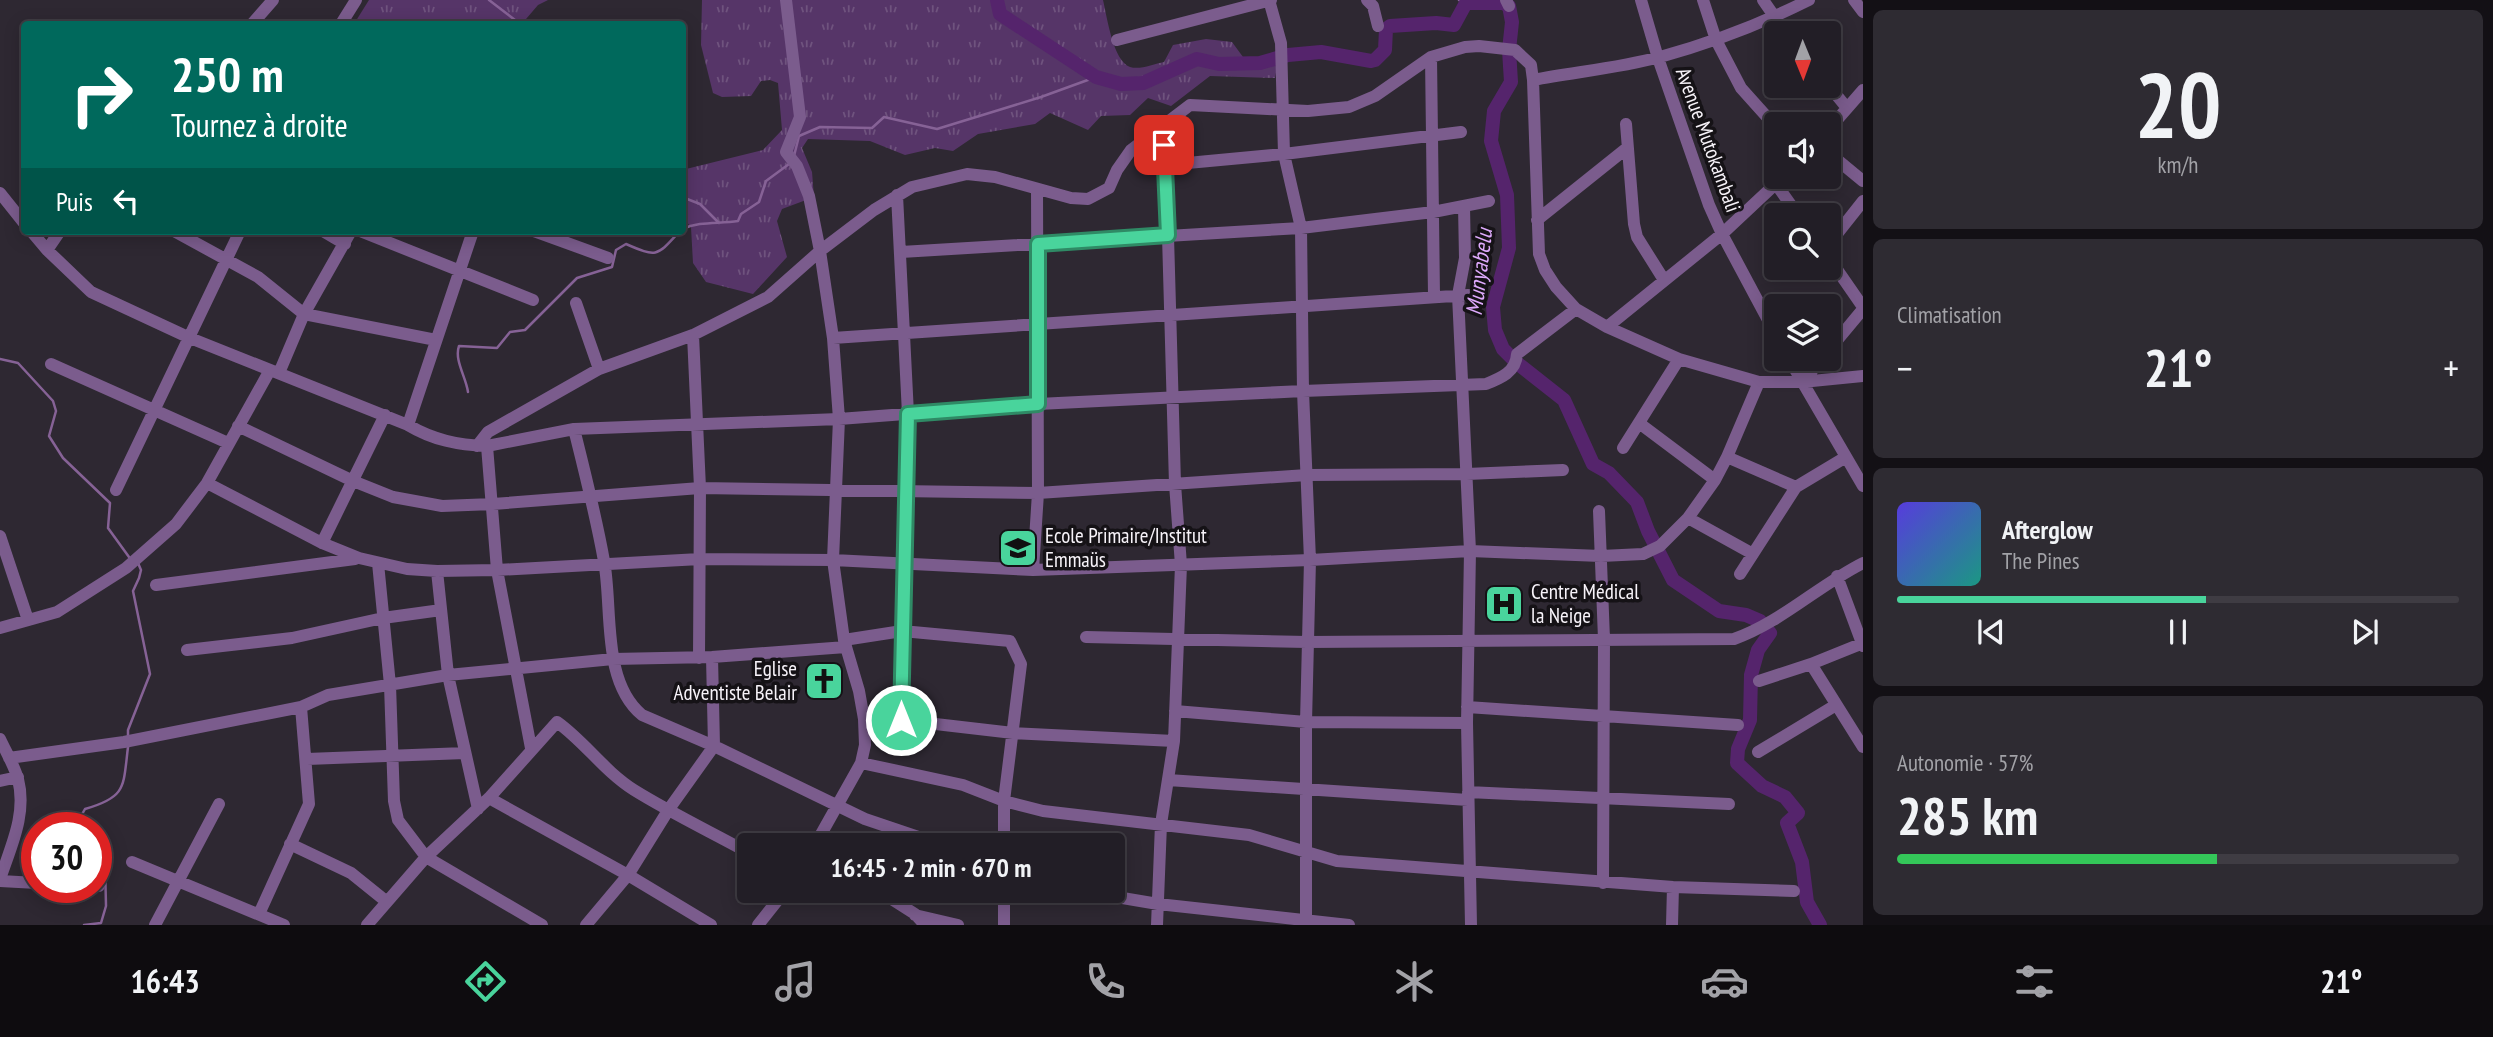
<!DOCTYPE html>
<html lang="fr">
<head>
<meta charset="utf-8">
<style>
	body { margin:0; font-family:"PT Sans Narrow",sans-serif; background:#2e2b32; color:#f1f3f6; height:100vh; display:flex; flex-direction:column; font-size:26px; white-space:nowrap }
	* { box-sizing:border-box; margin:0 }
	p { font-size:23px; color:#a2a2a7 }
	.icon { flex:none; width:38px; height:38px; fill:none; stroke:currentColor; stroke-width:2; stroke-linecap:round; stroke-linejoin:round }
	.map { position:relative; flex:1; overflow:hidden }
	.panel { display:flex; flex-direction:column; gap:10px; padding:10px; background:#131015; width:630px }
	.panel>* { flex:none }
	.guide { position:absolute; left:21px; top:21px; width:665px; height:214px; border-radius:7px; box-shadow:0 4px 18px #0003,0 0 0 2px #3f3c43; background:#00695c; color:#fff; overflow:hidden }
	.needle { width:46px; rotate:179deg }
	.fabs { position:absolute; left:1764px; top:21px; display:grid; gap:14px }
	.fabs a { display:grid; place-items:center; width:77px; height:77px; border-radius:7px; background:#221e26; box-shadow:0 4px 18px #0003,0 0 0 2px #3f3c43; font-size:35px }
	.speed { position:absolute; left:21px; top:812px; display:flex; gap:14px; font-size:35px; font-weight:700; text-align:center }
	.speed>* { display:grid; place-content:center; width:91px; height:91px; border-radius:50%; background:#221e26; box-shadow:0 4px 18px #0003,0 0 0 2px #3f3c43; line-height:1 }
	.speed .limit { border:10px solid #d22; background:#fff; color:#111 }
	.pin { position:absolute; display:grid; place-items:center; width:60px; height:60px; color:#fff; margin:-30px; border-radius:14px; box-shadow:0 4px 10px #0006 }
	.me { position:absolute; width:77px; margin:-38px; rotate:0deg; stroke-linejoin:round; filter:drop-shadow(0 0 5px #0008) }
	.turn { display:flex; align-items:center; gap:24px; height:147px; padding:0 35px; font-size:32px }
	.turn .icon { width:91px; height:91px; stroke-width:2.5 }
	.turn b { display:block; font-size:49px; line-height:60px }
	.then { display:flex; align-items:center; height:66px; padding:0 35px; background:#0003; gap:14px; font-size:26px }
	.big { font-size:52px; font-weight:700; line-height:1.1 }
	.panel .widget { flex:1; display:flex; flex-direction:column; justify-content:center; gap:10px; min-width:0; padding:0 24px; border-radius:10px; background:#2e2b32 }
	.panel .dial { align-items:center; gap:0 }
	.dial b { font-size:91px; line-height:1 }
	.song { display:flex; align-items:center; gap:21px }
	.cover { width:84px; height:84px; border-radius:10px; background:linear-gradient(135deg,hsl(250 70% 55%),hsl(170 70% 35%)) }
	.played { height:7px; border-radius:4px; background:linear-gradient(90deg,#49d49c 55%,#3f3c43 55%) }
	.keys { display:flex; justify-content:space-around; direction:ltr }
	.heat { display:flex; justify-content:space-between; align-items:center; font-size:38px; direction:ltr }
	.charge { height:10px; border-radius:5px; background:linear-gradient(90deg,#34c759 57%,#3f3c43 0) }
	.trip { position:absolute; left:737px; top:833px; width:388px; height:70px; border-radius:7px; background:#221e26; box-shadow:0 4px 18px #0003,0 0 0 2px #3f3c43; font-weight:700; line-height:70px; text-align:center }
	.tab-bar { display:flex; height:112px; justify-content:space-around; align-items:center; background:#0e0c0f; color:#a2a2a7 }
	.tab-bar .icon { width:49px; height:49px }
	.tab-bar .current { color:#49d49c }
	.tab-bar b { font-size:32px; color:#f1f3f6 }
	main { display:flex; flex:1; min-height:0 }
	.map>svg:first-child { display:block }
	.grass { fill:url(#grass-tufts) }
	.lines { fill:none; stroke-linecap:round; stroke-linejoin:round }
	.stream { stroke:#866296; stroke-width:2.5 }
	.river { stroke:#55246c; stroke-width:14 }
	.minor { stroke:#7b5c8d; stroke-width:12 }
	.route-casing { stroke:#2f8a65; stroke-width:18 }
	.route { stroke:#49d49c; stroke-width:12 }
	.labels { text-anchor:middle; stroke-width:7; stroke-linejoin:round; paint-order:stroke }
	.street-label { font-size:21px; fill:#f7f3f9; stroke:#151216 }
	.poi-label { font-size:21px; fill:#f7f3f9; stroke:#151216; text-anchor:start }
	.water-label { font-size:23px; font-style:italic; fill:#deaafc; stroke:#151216 }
</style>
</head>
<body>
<main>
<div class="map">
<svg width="1863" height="925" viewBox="0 0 1863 925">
	<defs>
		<pattern id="grass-tufts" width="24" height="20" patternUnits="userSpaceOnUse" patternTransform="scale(1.75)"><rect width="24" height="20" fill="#563568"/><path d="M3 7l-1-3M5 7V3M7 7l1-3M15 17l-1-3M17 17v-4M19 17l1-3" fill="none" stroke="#6f537e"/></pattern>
	</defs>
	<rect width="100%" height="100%" fill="#2e2832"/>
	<!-- grass -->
	<path class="grass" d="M369 0H548L538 5 526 19 527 24H354Z
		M702 0H1103C1107 17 1113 61 1130 67 1140 70 1154 64 1164 62L1173 45 1206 39 1232 42 1243 57 1264 59 1277 67 1275 78 1210 76 1171 106 1148 98 1130 115 1101 116 1088 130 1050 113 1035 124 978 134 953 151 935 148 905 155 870 141 808 139 802 148 812 172 814 197 782 209 777 221 787 257 753 294 706 282 693 263 691 227 683 218 682 170 763 150 782 130 778 83 770 80 761 81 751 96 722 97 713 93 701 45Z"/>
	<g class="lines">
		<!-- stream -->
		<path class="stream" d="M489 0 515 20 518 24
			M1459 0 1466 3
			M794 156 799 136 820 127 872 128 884 117 937 129 1041 97 1096 77
			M682 197 700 204 719 223
			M682 229C700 221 719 224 738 221L741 214 759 202 766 181 789 164
			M0 359 18 363 53 401 56 411 49 436 63 458 110 503 108 528 129 557
			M468 392C466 377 454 360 459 346L497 348 510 332 525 330 577 278 612 267 616 250 626 244C658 258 657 256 680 231
			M128 737V730L150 674 133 591 139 578 141 570 138 563
			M83 828 81 816 85 809C127 797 123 787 128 747
			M84 925 101 923 106 906 105 863 96 849"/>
		<!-- river -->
		<path class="river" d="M997 0 1000 14 1096 77 1121 84 1143 83 1197 59 1219 64 1260 63 1288 55 1321 52 1371 61 1375 60 1385 50 1386 29 1390 26 1436 23 1454 25 1466 3H1503L1509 6 1512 22 1509 50 1511 82 1494 111 1491 141 1507 195 1509 248 1493 307 1495 330 1503 349 1517 363 1564 400 1593 464 1609 473 1637 502 1648 531 1673 580 1719 611 1746 615 1760 621 1770 633 1758 650 1751 675 1750 720 1738 749 1737 763 1762 786 1785 797 1798 813 1787 823 1802 862 1807 902 1820 925"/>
		<!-- minor -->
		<path class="minor" d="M786 0 800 117 786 152 797 166 809 196 820 251 833 338 839 419 833 560 844 640 859 691 864 719 865 745 861 763 815 845
			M1269 0 1281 43 1284 154 1301 228 1303 391 1310 560 1306 722V919
			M1367 0 1373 6 1378 26
			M1506 0 1509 6
			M1641 0 1658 58 1709 205 1722 234 1776 335
			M1703 0 1716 40 1741 88 1776 127
			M1763 0 1786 33
			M1854 0 1863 12
			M252 24 273 0
			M341 24 356 0
			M1117 40 1271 0
			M1431 57 1434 296
			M1533 80C1575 72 1619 68 1660 57 1711 43 1761 24 1809 0
			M1829 86 1847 108
			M1626 124 1634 224 1637 237 1664 280
			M1829 129 1863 90
			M1829 153 1863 181
			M1166 165 1284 154 1461 132
			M1776 184 1798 215
			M0 193 24 223
			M897 195 908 414 901 720
			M1464 206 1465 258 1458 295 1470 551 1467 723 1471 925
			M1537 220 1627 148
			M31 231 47 250 91 292 190 338 408 425C433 440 458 445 487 446L574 429 839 419 1038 404 1303 391 1486 384C1501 378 1516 372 1517 354L1576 309
			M174 231 258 277 304 314 436 340
			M323 231 345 244
			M360 231 533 300
			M534 231 608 258
			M1829 244 1863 201
			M47 250 60 231
			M901 252 1301 228 1433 212 1489 201
			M1829 258 1863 307
			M576 303 599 369
			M1607 327 1722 234 1783 177
			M693 335 700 488 699 658
			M833 338 1468 295
			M1829 350 1863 309
			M1789 359 1863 486
			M51 364 228 443
			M279 373 304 314 351 231
			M1802 382 1822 359
			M1639 423 1715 480
			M408 425 473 231
			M238 426 353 481 393 497 442 506 493 504 700 488 1038 493 1307 475 1467 474 1563 470
			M574 429C585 473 596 516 604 561 613 608 601 681 642 715L714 746 865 819 942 845
			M477 446 488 432 599 369 693 335 768 297 820 251 874 210 912 187 967 174 995 177 1071 198 1088 199 1109 188 1117 170 1131 150 1190 105 1308 111 1349 107 1375 96 1431 57 1465 47 1479 46 1515 50 1531 65 1533 80 1539 254 1545 270 1556 287 1576 309 1607 327 1679 359 1759 382H1802L1863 376
			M487 446 497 570 531 748
			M1623 448 1679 359
			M1727 457 1796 487
			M207 483 322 543 359 558 407 569 437 571 497 570 700 559 833 560 1033 570 1310 560 1470 551 1601 556 1643 554 1660 546 1688 518 1715 480 1727 457 1759 382
			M116 490 240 231
			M1599 511 1604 639 1603 883
			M1688 518 1753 554
			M0 536 28 620
			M322 543 385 415
			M378 563 390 685 394 801 398 820 426 857 542 925
			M1033 570 1038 493 1037 189
			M437 571 448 675 478 809
			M1740 574 1796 487 1846 457
			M1837 576 1863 646
			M156 585 355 559
			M0 628 57 612 126 568 176 524 207 483 270 370
			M1086 637 1307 642 1734 639C1780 623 1819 585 1863 563
			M844 640 902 631 1010 641 1021 664 1004 801V845
			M187 650 292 638 383 618 441 610
			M1811 664 1863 747
			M1759 681 1811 664 1863 643
			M1467 707 1738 725
			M1175 711 1306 722 1467 723
			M864 719 901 720 1013 733 1174 741
			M0 739C6 752 14 765 18 779 27 814 11 846 0 879
			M1758 752 1836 705
			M9 758 124 742 301 707 328 695 448 675 613 659 712 657 846 647
			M307 759 465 753
			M861 763 963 785 1004 801 1043 811 1249 835 1337 861 1673 887 1794 891
			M1168 780 1468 800
			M0 781 18 777
			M1468 792 1729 804
			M489 798 628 875 711 925
			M290 844 351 873 387 902
			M132 862 284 925
			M0 881 37 883
			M96 886H99
			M879 891 915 914 925 925
			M1004 891V925
			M1081 891 1158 904 1349 925
			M259 914 309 804 301 707
			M915 915 958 925
			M155 925 219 804
			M367 925 426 857 489 798 557 722C585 742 604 771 634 790 671 813 711 832 749 853
			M586 925 628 875 669 809 714 746 712 657
			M758 925 785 891
			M1157 925 1161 824 1174 741 1181 565 1175 484 1166 165 1162 125
			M1672 925 1673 887"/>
	</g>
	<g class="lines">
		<defs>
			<path id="route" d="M901 720 908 414 1038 404V244L1168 235 1164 145"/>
		</defs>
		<!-- route casing -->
		<use href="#route" class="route-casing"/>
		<!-- route -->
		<use href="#route" class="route"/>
	</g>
	<!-- icons -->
	<defs>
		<symbol id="school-square" viewBox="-11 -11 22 22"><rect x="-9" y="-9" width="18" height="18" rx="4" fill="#49d49c" stroke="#151216"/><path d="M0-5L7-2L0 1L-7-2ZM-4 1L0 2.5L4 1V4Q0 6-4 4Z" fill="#111"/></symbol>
		<symbol id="hospital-square" viewBox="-11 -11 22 22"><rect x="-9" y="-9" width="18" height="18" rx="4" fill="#49d49c" stroke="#151216"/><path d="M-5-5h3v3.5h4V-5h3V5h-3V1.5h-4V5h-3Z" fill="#111"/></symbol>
		<symbol id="church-square" viewBox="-11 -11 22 22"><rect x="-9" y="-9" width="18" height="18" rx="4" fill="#49d49c" stroke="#151216"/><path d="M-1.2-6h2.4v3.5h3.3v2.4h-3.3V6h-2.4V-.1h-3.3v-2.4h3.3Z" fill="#111"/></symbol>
	</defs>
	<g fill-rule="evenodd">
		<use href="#school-square" x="996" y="526" width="44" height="44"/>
		<use href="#hospital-square" x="1482" y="582" width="44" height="44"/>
		<use href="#church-square" x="802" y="659" width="44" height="44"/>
	</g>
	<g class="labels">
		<!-- street labels -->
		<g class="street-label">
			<text transform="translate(1708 140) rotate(70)" y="7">Avenue Mutokambali</text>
		</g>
		<!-- poi labels -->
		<g class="poi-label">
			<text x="1045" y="543">Ecole Primaire/Institut<tspan x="1045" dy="24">Emmaüs</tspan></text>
			<text x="1531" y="599">Centre Médical<tspan x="1531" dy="24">la Neige</tspan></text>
			<text x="797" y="676" text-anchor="end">Eglise<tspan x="797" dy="24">Adventiste Belair</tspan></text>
		</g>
		<!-- water labels -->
		<g class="water-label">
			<text transform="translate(1479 272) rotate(-83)" y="8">Munyabelu</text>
		</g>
	</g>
</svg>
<div class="fabs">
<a><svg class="needle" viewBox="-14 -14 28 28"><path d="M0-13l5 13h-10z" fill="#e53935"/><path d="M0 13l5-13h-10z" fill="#a2a2a7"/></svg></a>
<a><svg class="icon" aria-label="sound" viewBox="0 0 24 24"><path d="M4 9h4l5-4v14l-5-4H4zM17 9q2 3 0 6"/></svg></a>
<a><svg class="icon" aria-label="search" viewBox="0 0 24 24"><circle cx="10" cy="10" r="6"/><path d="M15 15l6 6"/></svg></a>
<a><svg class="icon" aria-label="layers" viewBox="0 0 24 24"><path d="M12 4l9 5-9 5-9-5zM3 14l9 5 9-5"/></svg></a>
</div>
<div class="speed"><div class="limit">30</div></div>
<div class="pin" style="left:1164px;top:145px;background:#d93025"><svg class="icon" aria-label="arrive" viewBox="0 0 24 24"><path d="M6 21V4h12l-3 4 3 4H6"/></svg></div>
<svg class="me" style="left:901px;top:720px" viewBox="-20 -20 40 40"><circle r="17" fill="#49d49c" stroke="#fff" stroke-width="3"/><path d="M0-11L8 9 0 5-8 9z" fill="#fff"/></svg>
<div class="trip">16:45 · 2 min · 670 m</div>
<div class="guide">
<div class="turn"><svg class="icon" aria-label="right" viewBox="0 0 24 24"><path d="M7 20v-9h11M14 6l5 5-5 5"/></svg><div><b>250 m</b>Tournez à droite</div></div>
<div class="then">Puis<svg class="icon" aria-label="left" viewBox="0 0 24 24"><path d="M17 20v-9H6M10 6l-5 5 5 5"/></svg></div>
</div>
</div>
<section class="panel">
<div class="widget dial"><b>20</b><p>km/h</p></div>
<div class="widget"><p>Climatisation</p>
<div class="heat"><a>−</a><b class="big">21°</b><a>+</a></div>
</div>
<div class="widget">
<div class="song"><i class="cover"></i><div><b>Afterglow</b><p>The Pines</p></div></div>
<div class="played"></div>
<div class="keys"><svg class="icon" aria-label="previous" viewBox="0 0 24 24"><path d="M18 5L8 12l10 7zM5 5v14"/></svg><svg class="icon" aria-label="pause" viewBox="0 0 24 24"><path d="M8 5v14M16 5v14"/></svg><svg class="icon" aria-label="next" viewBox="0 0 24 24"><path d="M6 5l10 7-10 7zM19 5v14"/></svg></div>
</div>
<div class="widget"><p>Autonomie · 57%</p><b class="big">285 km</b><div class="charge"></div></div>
</section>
</main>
<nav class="tab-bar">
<b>16:43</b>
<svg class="icon current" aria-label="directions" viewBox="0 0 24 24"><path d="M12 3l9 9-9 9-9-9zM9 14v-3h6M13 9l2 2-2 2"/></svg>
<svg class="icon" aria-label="music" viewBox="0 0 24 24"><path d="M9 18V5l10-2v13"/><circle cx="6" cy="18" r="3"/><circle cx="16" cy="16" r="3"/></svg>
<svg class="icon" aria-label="phone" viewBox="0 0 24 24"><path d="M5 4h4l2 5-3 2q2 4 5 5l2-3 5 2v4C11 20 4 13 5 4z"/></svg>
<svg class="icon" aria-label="climate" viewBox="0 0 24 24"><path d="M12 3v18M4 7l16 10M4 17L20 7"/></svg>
<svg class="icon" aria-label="car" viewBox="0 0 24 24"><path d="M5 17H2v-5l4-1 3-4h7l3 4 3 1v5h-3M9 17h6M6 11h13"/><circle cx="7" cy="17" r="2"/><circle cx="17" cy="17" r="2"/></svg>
<svg class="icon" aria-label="filters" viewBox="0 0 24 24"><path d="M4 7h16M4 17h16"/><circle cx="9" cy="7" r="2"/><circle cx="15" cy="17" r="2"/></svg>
<b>21°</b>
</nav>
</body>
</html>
